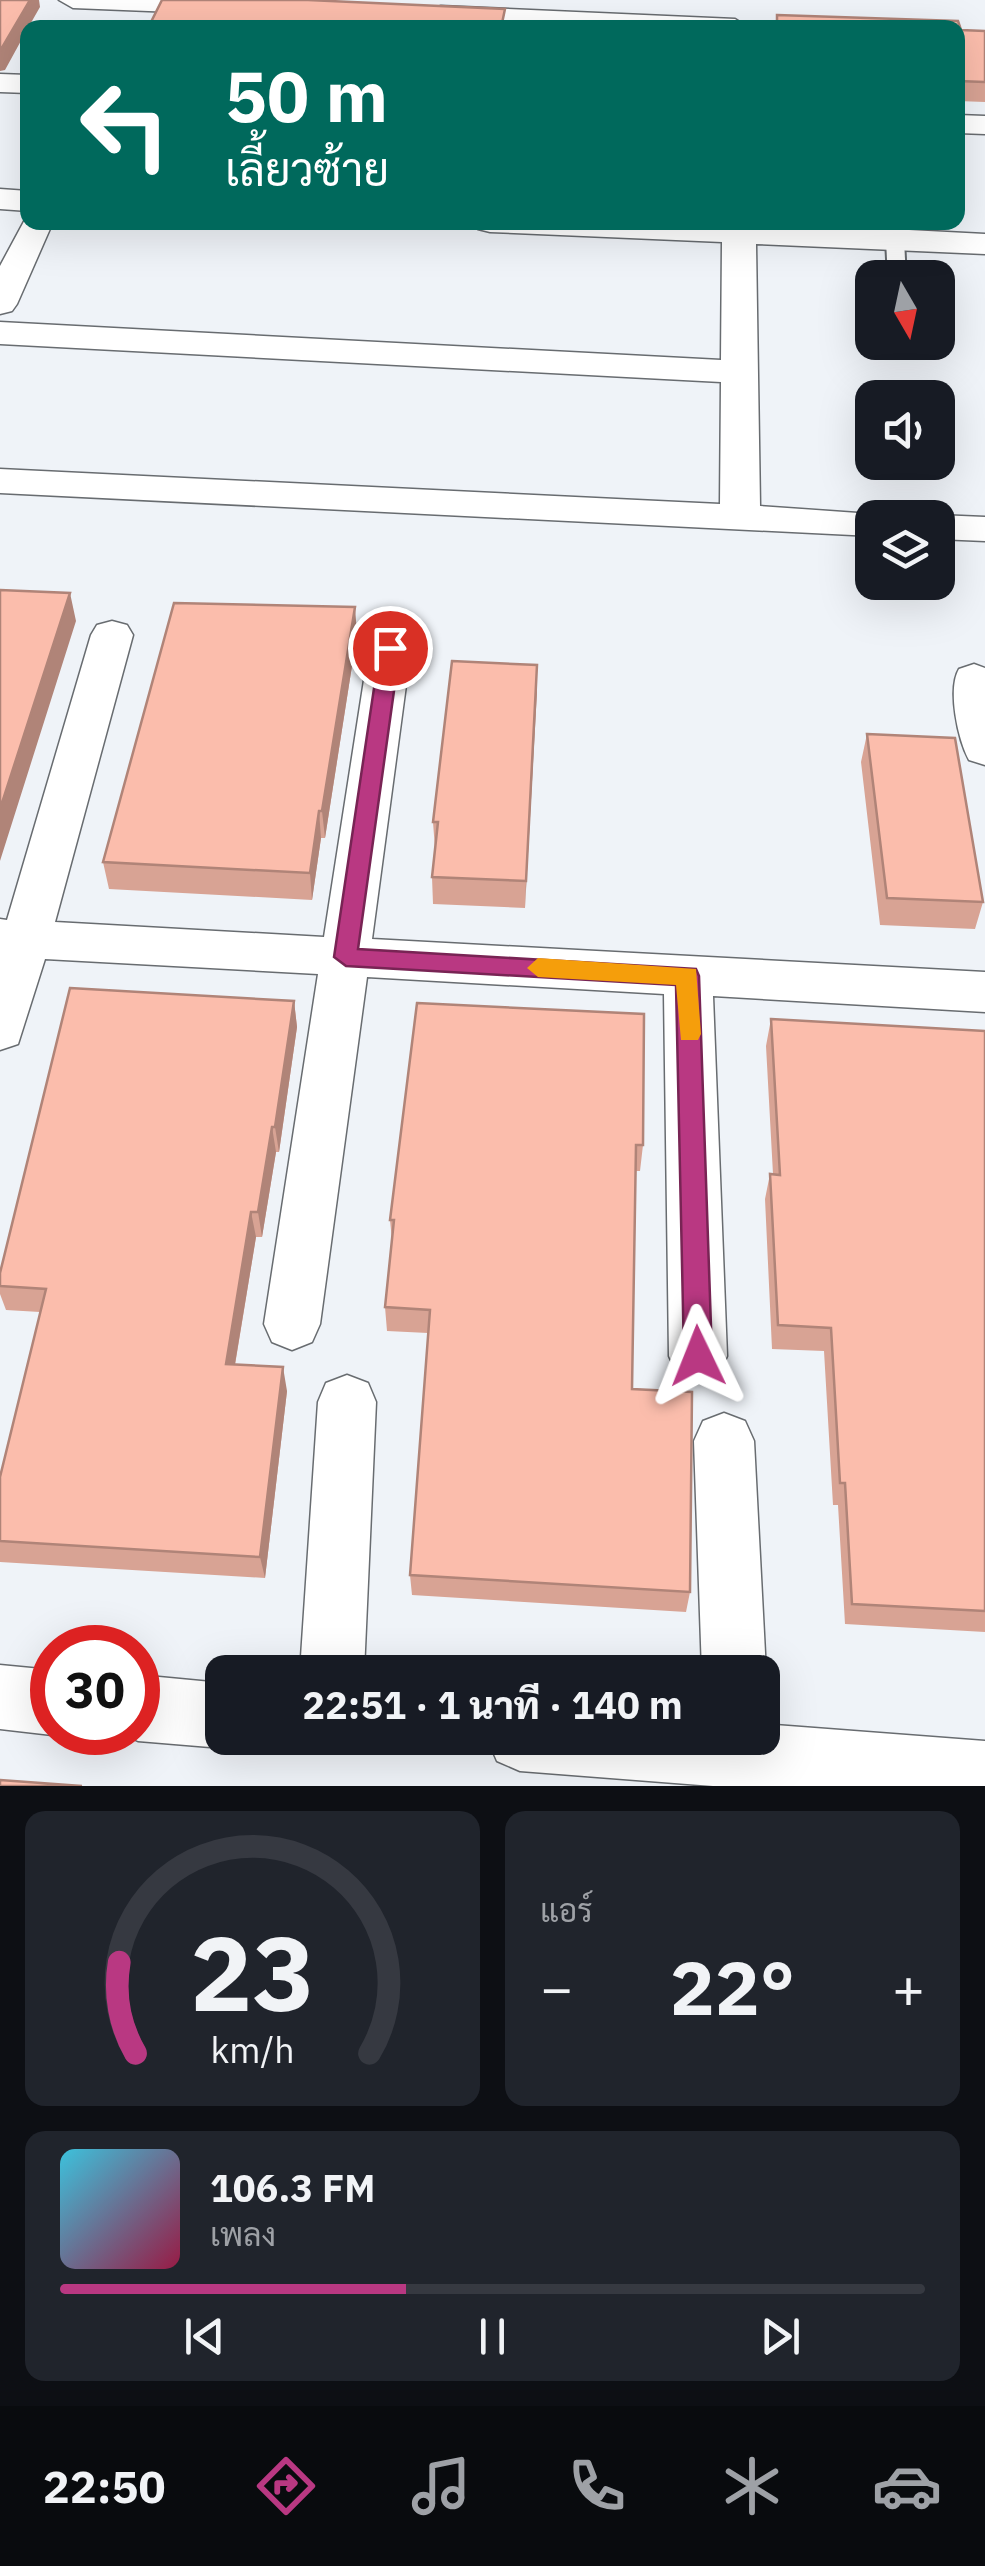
<!DOCTYPE html>
<html lang="th">
<head>
<meta charset="utf-8">
<style>
	body { margin:0; font-family:"IBM Plex Sans",Sarabun,sans-serif; background:#20242c; color:#f1f3f6; height:100vh; display:flex; flex-direction:column; font-size:38px; white-space:nowrap }
	* { box-sizing:border-box; margin:0 }
	p { font-size:32px; color:#9ea1a6 }
	.icon { flex:none; width:55px; height:55px; fill:none; stroke:currentColor; stroke-width:2; stroke-linecap:round; stroke-linejoin:round }
	.map { position:relative; height:1786px; overflow:hidden }
	.sheet { display:flex; flex-direction:column; gap:25px; padding:25px; background:#0d0f14; flex:1 }
	.sheet>* { flex:none }
	.banner { position:absolute; left:20px; top:20px; width:945px; height:210px; border-radius:20px; box-shadow:0 10px 40px #0002; background:#00695c; color:#fff; overflow:hidden }
	.needle { width:65px; rotate:171deg }
	.fabs { position:absolute; left:855px; top:260px; display:grid; gap:20px }
	.fabs a { display:grid; place-items:center; width:100px; height:100px; border-radius:20px; background:#171b24; box-shadow:0 10px 40px #0002; font-size:50px }
	.speed { position:absolute; left:30px; top:1625px; display:flex; gap:20px; font-size:50px; font-weight:700; text-align:center }
	.speed>* { display:grid; place-content:center; width:130px; height:130px; border-radius:50%; background:#171b24; box-shadow:0 10px 40px #0002; line-height:1 }
	.speed .limit { border:15px solid #d22; background:#fff; color:#111 }
	.pin { position:absolute; display:grid; place-items:center; width:85px; height:85px; color:#fff; margin:-42px; border:5px solid #fff; border-radius:50%; box-shadow:0 2px 10px #0007 }
	.me { position:absolute; width:110px; margin:-55px; rotate:358deg; stroke-linejoin:round; filter:drop-shadow(0 0 8px #0008) }
	.turn { display:flex; align-items:center; gap:35px; height:210px; padding:0 40px; font-size:45px }
	.turn .icon { width:130px; height:130px; stroke-width:2.5 }
	.turn b { display:block; font-size:70px; line-height:85px }
	.big { font-size:75px; font-weight:800; line-height:1.1 }
	.sheet .widget { flex:1; display:flex; flex-direction:column; justify-content:center; gap:15px; min-width:0; padding:0 35px; border-radius:20px; background:#20242c }
	.sheet .dial { align-items:center; gap:0 }
	.dial svg { height:260px; overflow:visible; fill:none; stroke:#363941; stroke-width:7; stroke-linecap:round; text-anchor:middle }
	.dial text { fill:#f1f3f6; stroke:none }
	.song { display:flex; align-items:center; gap:30px }
	.cover { width:120px; height:120px; border-radius:15px; background:linear-gradient(135deg,hsl(190 70% 55%),hsl(340 70% 35%)) }
	.played { height:10px; border-radius:5px; background:linear-gradient(90deg,#b93882 40%,#363941 40%) }
	.keys { display:flex; justify-content:space-around; direction:ltr }
	.heat { display:flex; justify-content:space-between; align-items:center; font-size:55px; direction:ltr }
	.sheet .tiles { flex:1; display:grid; gap:25px; grid-template-columns:1fr 1fr }
	.widget:last-child { grid-column:span 2 }
	.trip { position:absolute; left:205px; top:1655px; width:575px; height:100px; border-radius:20px; background:#171b24; box-shadow:0 10px 40px #0002; font-weight:800; line-height:100px; text-align:center }
	.dock { display:flex; height:160px; justify-content:space-around; align-items:center; background:#090b0e; color:#9ea1a6 }
	.dock .icon { width:70px; height:70px }
	.dock .active { color:#b93882 }
	.dock b { font-size:45px; color:#f1f3f6 }
	.map>svg:first-child { display:block }
	.lines { fill:none; stroke-linecap:round; stroke-linejoin:round }
	.lane-casing { stroke:#686c70; stroke-width:4 }
	.street-casing { stroke:#686c70; stroke-width:3 }
	.lane { fill:#fff; fill-rule:evenodd }
	.street { fill:#fff; fill-rule:evenodd }
	.wall { fill:#d8a394 }
	.shaded-wall { fill:#b08478 }
	.building { fill:#fbbdac; stroke:#b08478; stroke-width:2.5 }
	.route { fill:#b93882; stroke:#782454; stroke-width:2.5 }
	.slow { fill:#f59e0b }
</style>
</head>
<body>
<div class="map">
<svg width="985" height="1786" viewBox="0 0 985 1786">
	<rect width="100%" height="100%" fill="#eff3f8"/>
	<g class="lines">
		<defs>
			<path id="lane" d="M895 235 904 240 906 278H888L886 240Z"/>
			<path id="street" d="M59 0H234L238 6 234 12 224 14 73 8Z
				M441 6 735 19 749 28H530L431 21 427 15 431 9Z
				M0 74 28 75V93L0 92Z
				M958 115 985 116V134L958 133Z
				M0 189 28 191V211L0 209Z
				M28 214V222H53L17 304 12 311 0 314V266Z
				M474 222H755L985 234V254L756 244 760 506 886 515 872 518V536L0 493V469L720 504 721 382 0 344V322L721 360 722 242 490 232 478 229Z
				M938 515 985 517V541L938 539V518H927Z
				M112 621 127 625 133 635 55 922 324 937 369 648 375 638 390 634 405 638 411 648 372 939 985 972V1012L713 996 727 1356 718 1375 698 1382 678 1375 669 1356 664 994 367 977 320 1324 312 1342 292 1350 272 1342 264 1324 318 974 45 959 18 1044 0 1050V919L7 920 91 635 97 625Z
				M974 664 985 668V765L969 760C958 740 947 689 959 669Z
				M347 1375 368 1383 376 1402 364 1672H300L318 1402 326 1383Z
				M724 1413 745 1421 754 1441 766 1672 762 1681V1672H702L694 1441 703 1421Z
				M0 1665 52 1670V1732H57L52 1735 0 1729Z
				M138 1675 222 1683V1738H245L222 1748 138 1741 118 1732H138Z
				M762 1724 985 1741V1786H713L520 1771 497 1761 487 1738H762Z"/>
		</defs>
		<!-- lane casing -->
		<use href="#lane" class="lane-casing"/>
		<!-- street casing -->
		<use href="#street" class="street-casing"/>
		<!-- lane -->
		<use href="#lane" class="lane"/>
		<!-- street -->
		<use href="#street" class="street"/>
	</g>
	<!-- wall -->
	<path class="wall" d="M777 15 958 21 961 30 985 31V102L958 101V28H776Z
		M357 634 325 838H321L312 900 109 889 103 862Z
		M537 665 525 908 433 904 432 877 435 849 433 822Z
		M867 734 983 902 975 929 880 925 861 762Z
		M294 1001 297 1027 279 1152H276L262 1237H256L235 1365 287 1391 265 1578 0 1562V1477L40 1312 6 1310 0 1294V1273Z
		M417 1003 643 1145 640 1171H635L632 1389 690 1592 686 1612 412 1595 410 1575 428 1333 387 1331 385 1307 392 1240 390 1220Z
		M771 1019 985 1031V1632L845 1624 838 1505H833L824 1351 772 1349 765 1199 770 1174H773L766 1046Z"/>
	<!-- shaded-wall -->
	<path class="shaded-wall" d="M30 0H39L40 7 28 28 5 70 0 71V51Z
		M70 593 76 621 0 861V809Z
		M355 607 357 634 325 838 322 811Z
		M537 665V692L525 908 526 881Z
		M319 811 321 838 312 900 310 873Z
		M294 1001 297 1027 279 1152 275 1127Z
		M272 1127 276 1152 262 1237 258 1212Z
		M251 1212 256 1237 231 1388 226 1364Z
		M283 1367 287 1391 265 1578 260 1557Z"/>
	<!-- building -->
	<path class="building" d="M0 0H30L0 51Z
		M162 0H308L505 9 501 28H148Z
		M777 15 958 21 961 30 985 31V82L958 81V28H777Z
		M0 590 70 593 0 809Z
		M174 603 355 607 322 811H319L310 873 103 862Z
		M452 661 537 665 526 881 432 877 438 822H433Z
		M867 734 955 738 983 902 887 898Z
		M70 988 294 1001 275 1127H272L258 1212H251L226 1364 283 1367 260 1557 0 1541V1477L46 1289 0 1286V1273Z
		M417 1003 644 1014 643 1145H636L632 1389 692 1392 690 1592 410 1575 430 1310 385 1307 394 1220H390Z
		M771 1019 985 1031V1611L852 1604 845 1483H840L831 1328 778 1325 770 1174 780 1175Z
		M0 1780 82 1786H0Z"/>
	<!-- route -->
	<path class="route" d="M390 642 400 648 358 949 696 969 699 976 712 1356 708 1365 698 1369 688 1365 684 1356 676 985 346 966 334 957 380 648Z"/>
	<!-- slow -->
	<path class="slow" d="M538 958 696 969 701 1034 698 1040H681L676 985 538 977 527 968Z"/>
</svg>
<div class="fabs">
<a><svg class="needle" viewBox="-14 -14 28 28"><path d="M0-13l5 13h-10z" fill="#e53935"/><path d="M0 13l5-13h-10z" fill="#9ea1a6"/></svg></a>
<a><svg class="icon" aria-label="sound" viewBox="0 0 24 24"><path d="M4 9h4l5-4v14l-5-4H4zM17 9q2 3 0 6"/></svg></a>
<a><svg class="icon" aria-label="layers" viewBox="0 0 24 24"><path d="M12 4l9 5-9 5-9-5zM3 14l9 5 9-5"/></svg></a>
</div>
<div class="speed"><div class="limit">30</div></div>
<div class="pin" style="left:390px;top:648px;background:#d93025"><svg class="icon" aria-label="arrive" viewBox="0 0 24 24"><path d="M6 21V4h12l-3 4 3 4H6"/></svg></div>
<svg class="me" style="left:698px;top:1356px" viewBox="-20 -20 40 40"><path d="M0-17L14 15 0 8-14 15z" fill="#b93882" stroke="#fff" stroke-width="4"/></svg>
<div class="trip">22:51 · 1 นาที · 140 m</div>
<div class="banner">
<div class="turn"><svg class="icon" aria-label="left" viewBox="0 0 24 24"><path d="M17 20v-9H6M10 6l-5 5 5 5"/></svg><div><b>50 m</b>เลี้ยวซ้าย</div></div>
</div>
</div>
<section class="sheet">
<div class="tiles">
<div class="widget dial"><svg viewBox="0 0 100 80">
<path d="M14 69A42 42 0 1 1 86 69"/>
<path d="M14 69A42 42 0 0 1 9 41" stroke="#b93882"/>
<text x="50" y="56" font-size="32" font-weight="700">23</text>
<text x="50" y="72" font-size="11">km/h</text>
</svg></div>
<div class="widget"><p>แอร์</p>
<div class="heat"><a>−</a><b class="big">22°</b><a>+</a></div>
</div>
<div class="widget">
<div class="song"><i class="cover"></i><div><b>106.3 FM</b><p>เพลง</p></div></div>
<div class="played"></div>
<div class="keys"><svg class="icon" aria-label="previous" viewBox="0 0 24 24"><path d="M18 5L8 12l10 7zM5 5v14"/></svg><svg class="icon" aria-label="pause" viewBox="0 0 24 24"><path d="M8 5v14M16 5v14"/></svg><svg class="icon" aria-label="next" viewBox="0 0 24 24"><path d="M6 5l10 7-10 7zM19 5v14"/></svg></div>
</div>
</div>
</section>
<nav class="dock">
<b>22:50</b>
<svg class="icon active" aria-label="directions" viewBox="0 0 24 24"><path d="M12 3l9 9-9 9-9-9zM9 14v-3h6M13 9l2 2-2 2"/></svg>
<svg class="icon" aria-label="music" viewBox="0 0 24 24"><path d="M9 18V5l10-2v13"/><circle cx="6" cy="18" r="3"/><circle cx="16" cy="16" r="3"/></svg>
<svg class="icon" aria-label="phone" viewBox="0 0 24 24"><path d="M5 4h4l2 5-3 2q2 4 5 5l2-3 5 2v4C11 20 4 13 5 4z"/></svg>
<svg class="icon" aria-label="climate" viewBox="0 0 24 24"><path d="M12 3v18M4 7l16 10M4 17L20 7"/></svg>
<svg class="icon" aria-label="car" viewBox="0 0 24 24"><path d="M5 17H2v-5l4-1 3-4h7l3 4 3 1v5h-3M9 17h6M6 11h13"/><circle cx="7" cy="17" r="2"/><circle cx="17" cy="17" r="2"/></svg>
</nav>
</body>
</html>
